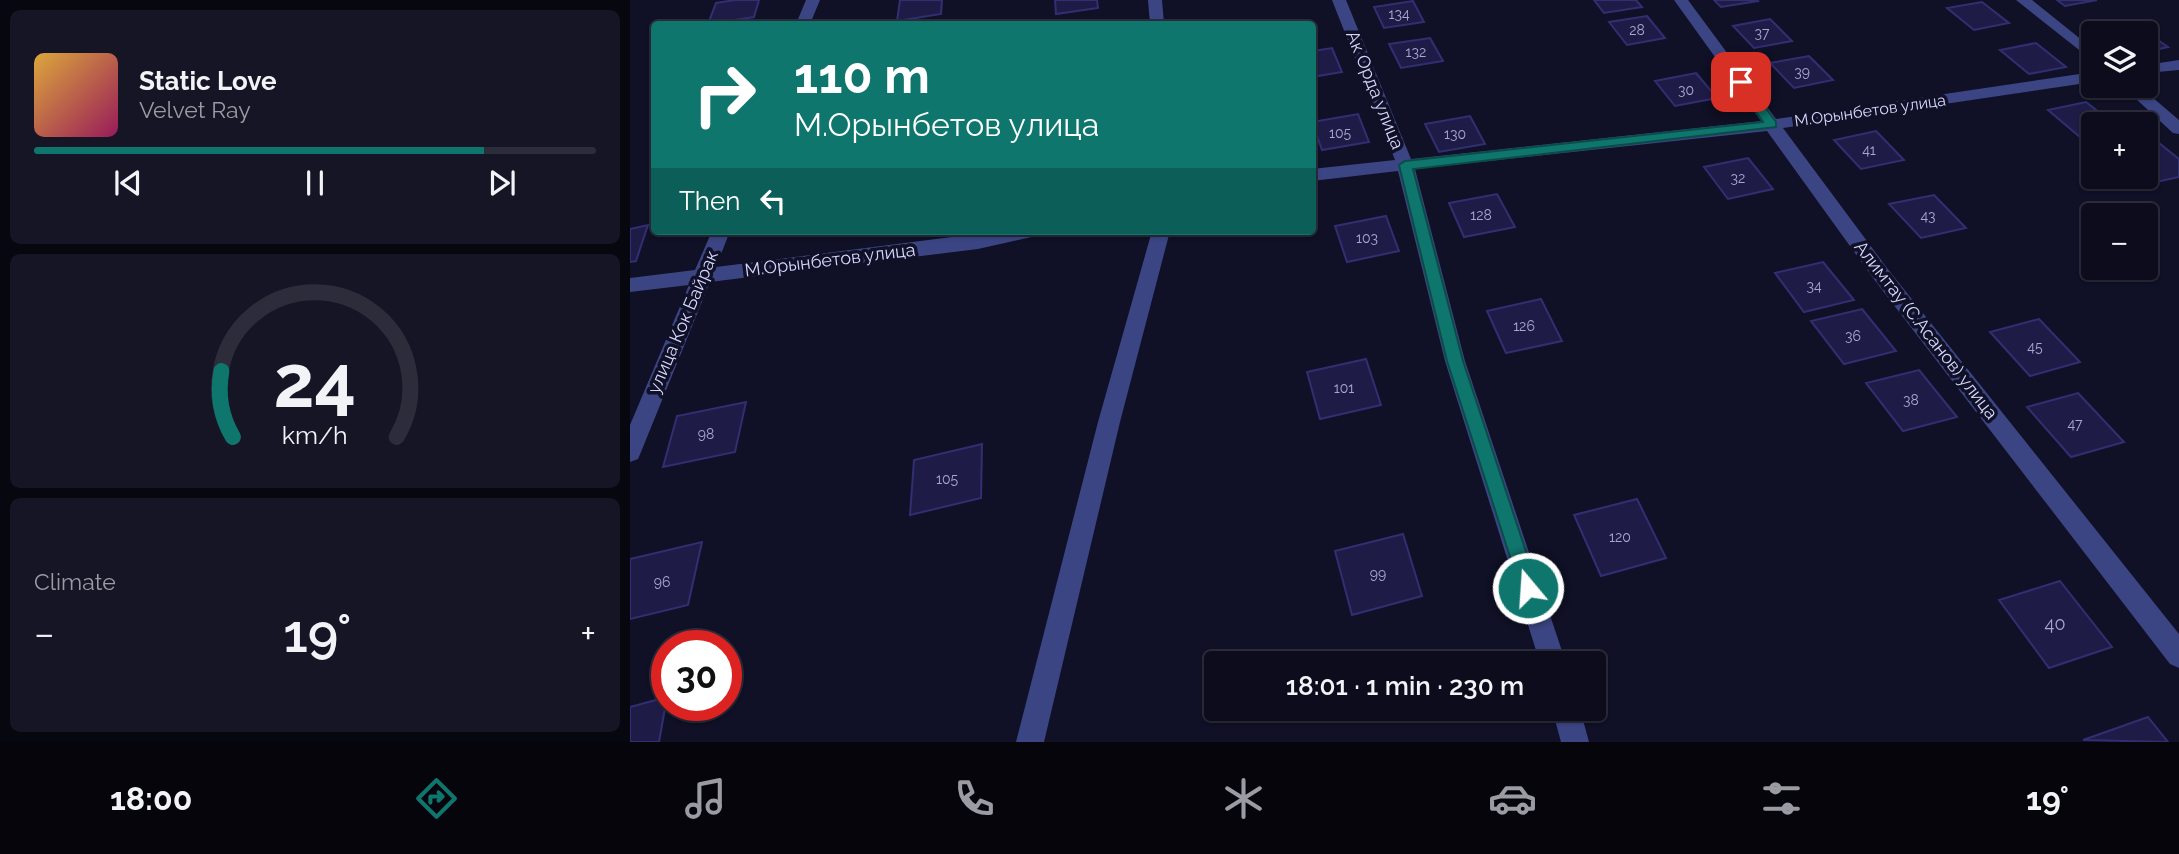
<!DOCTYPE html>
<html lang="en">
<head>
<meta charset="utf-8">
<style>
	body { margin:0; font-family:Raleway,sans-serif; background:#151525; color:#f1f3f6; height:100vh; display:flex; flex-direction:column; font-size:26px; white-space:nowrap }
	* { box-sizing:border-box; margin:0 }
	p { font-size:23px; color:#9a9ba3 }
	.icon { flex:none; width:38px; height:38px; fill:none; stroke:currentColor; stroke-width:2; stroke-linecap:round; stroke-linejoin:round }
	.map { position:relative; flex:1; overflow:hidden }
	.details { display:flex; flex-direction:column; gap:10px; padding:10px; background:#07070f; width:630px }
	.details>* { flex:none }
	.hud { position:absolute; left:21px; top:21px; width:665px; height:214px; border-radius:7px; box-shadow:0 2px 5px #0004,0 0 0 2px #2c2c3b; background:#0f766e; color:#fff; overflow:hidden }
	.buttons { position:absolute; left:1451px; top:21px; display:grid; gap:14px }
	.buttons a { display:grid; place-items:center; width:77px; height:77px; border-radius:7px; background:#0c0c1c; box-shadow:0 2px 5px #0004,0 0 0 2px #2c2c3b; font-size:35px }
	.speed { position:absolute; left:21px; top:630px; display:flex; gap:14px; font-size:35px; font-weight:700; text-align:center }
	.speed>* { display:grid; place-content:center; width:91px; height:91px; border-radius:50%; background:#0c0c1c; box-shadow:0 2px 5px #0004,0 0 0 2px #2c2c3b; line-height:1 }
	.speed .limit { border:10px solid #d22; background:#fff; color:#111 }
	.pin { position:absolute; display:grid; place-items:center; width:60px; height:60px; color:#fff; margin:-30px; border-radius:14px; box-shadow:0 4px 10px #0006 }
	.me { position:absolute; width:77px; margin:-38px; rotate:342deg; stroke-linejoin:round; filter:drop-shadow(0 0 5px #0008) }
	.turn { display:flex; align-items:center; gap:24px; height:147px; padding:0 28px; font-size:32px }
	.turn .icon { width:91px; height:91px; stroke-width:2.5 }
	.turn b { display:block; font-size:49px; line-height:60px }
	.then { display:flex; align-items:center; height:66px; padding:0 28px; background:#0003; gap:14px; font-size:26px }
	.big { font-size:52px; font-weight:600; line-height:1.1 }
	.details .tile { flex:1; display:flex; flex-direction:column; justify-content:center; gap:10px; min-width:0; padding:0 24px; border-radius:10px; background:#151525 }
	.details .dial { align-items:center; gap:0 }
	.dial svg { height:182px; overflow:visible; fill:none; stroke:#2c2c3b; stroke-width:7; stroke-linecap:round; text-anchor:middle }
	.dial text { fill:#f1f3f6; stroke:none }
	.song { display:flex; align-items:center; gap:21px }
	.cover { width:84px; height:84px; border-radius:10px; background:linear-gradient(135deg,hsl(40 70% 55%),hsl(330 70% 35%)) }
	.played { height:7px; border-radius:4px; background:linear-gradient(90deg,#0f766e 80%,#2c2c3b 80%) }
	.keys { display:flex; justify-content:space-around; direction:ltr }
	.heat { display:flex; justify-content:space-between; align-items:center; font-size:38px; direction:ltr }
	.trip { position:absolute; left:574px; top:651px; width:402px; height:70px; border-radius:7px; background:#0c0c1c; box-shadow:0 2px 5px #0004,0 0 0 2px #2c2c3b; font-weight:600; line-height:70px; text-align:center }
	.menu { display:flex; height:112px; justify-content:space-around; align-items:center; background:#05050b; color:#9a9ba3 }
	.menu .icon { width:49px; height:49px }
	.menu .active { color:#0f766e }
	.menu b { font-size:32px; color:#f1f3f6 }
	main { display:flex; flex:1; min-height:0 }
	.map>svg:first-child { display:block }
	.building { fill:#1e1c47; stroke:#312f72; stroke-width:2 }
	.lines { fill:none; stroke-linecap:round; stroke-linejoin:round }
	.minor { fill:#3c4584; fill-rule:evenodd }
	.route { fill:#0f766e; stroke:#0a4d48; stroke-width:2 }
	.labels { text-anchor:middle; stroke-width:7; stroke-linejoin:round; paint-order:stroke }
	.number-label { font-size:14px; fill:#a8a8d0 }
	.far-street-label { font-size:16px; fill:#d6d7fe; stroke:#101026 }
	.street-label { font-size:18px; fill:#d6d7fe; stroke:#101026 }
	.near-number-label { font-size:18px; fill:#a8a8d0 }
</style>
</head>
<body>
<main>
<section class="details">
<div class="tile">
<div class="song"><i class="cover"></i><div><b>Static Love</b><p>Velvet Ray</p></div></div>
<div class="played"></div>
<div class="keys"><svg class="icon" aria-label="previous" viewBox="0 0 24 24"><path d="M18 5L8 12l10 7zM5 5v14"/></svg><svg class="icon" aria-label="pause" viewBox="0 0 24 24"><path d="M8 5v14M16 5v14"/></svg><svg class="icon" aria-label="next" viewBox="0 0 24 24"><path d="M6 5l10 7-10 7zM19 5v14"/></svg></div>
</div>
<div class="tile dial"><svg viewBox="0 0 100 80">
<path d="M14 69A42 42 0 1 1 86 69"/>
<path d="M14 69A42 42 0 0 1 9 40" stroke="#0f766e"/>
<text x="50" y="56" font-size="32" font-weight="700">24</text>
<text x="50" y="72" font-size="11">km/h</text>
</svg></div>
<div class="tile"><p>Climate</p>
<div class="heat"><a>−</a><b class="big">19°</b><a>+</a></div>
</div>
</section>
<div class="map">
<svg width="1549" height="742" viewBox="0 0 1549 742">
	<rect width="100%" height="100%" fill="#101026"/>
	<!-- building -->
	<path class="building" d="M105 0H129L124 17 78 24 86 3Z
		M270 0H312L311 14 267 21Z
		M425 0H467L468 8 426 14Z
		M964 0H1006L1012 7 974 13Z
		M1084 0H1127L1128 1 1091 7Z
		M1427 0H1467L1435 6Z
		M783 1 794 22 754 28 744 7Z
		M1352 2 1379 23 1344 30 1317 8Z
		M1017 16 1035 38 997 45 979 22Z
		M1140 19 1162 41 1124 48 1103 26Z
		M1506 25 1538 47 1516 52V33L1471 31Z
		M800 38 813 61 771 68 759 44Z
		M1406 43 1436 67 1399 74 1370 50Z
		M702 48 712 72 682 77V51Z
		M1179 56 1203 80 1164 88 1140 63Z
		M1066 73 1087 98 1045 106 1025 81Z
		M1456 102 1484 124H1463V135L1451 138 1418 110Z
		M728 114 739 142 692 150 682 122Z
		M840 116 855 144 809 152 795 124Z
		M1246 131 1274 160 1231 169 1204 140Z
		M1529 143 1549 159V177L1526 182 1516 173V146Z
		M1118 158 1143 189 1098 199 1074 167Z
		M867 194 885 227 834 237 819 203Z
		M1304 195 1336 228 1291 238 1259 204Z
		M756 216 769 251 717 262 705 226Z
		M18 225 6 261 0 262V229Z
		M1193 262 1224 300 1174 312 1145 273Z
		M911 299 932 341 876 353 857 311Z
		M1232 309 1266 351 1214 364 1181 321Z
		M1409 319 1450 362 1400 376 1360 332Z
		M736 359 751 405 690 419 677 372Z
		M1289 370 1327 417 1273 431 1236 383Z
		M1448 393 1494 442 1441 457 1397 407Z
		M116 402 105 452 33 467 47 416Z
		M352 444 351 498 280 515 284 460Z
		M1007 499 1036 558 971 576 944 515Z
		M773 534 792 596 722 615 705 551Z
		M72 542 58 605 0 619V559Z
		M1430 581 1482 647 1419 668 1369 600Z
		M37 697 29 742H0V707Z
		M1518 717 1538 742 1453 740Z"/>
	<g class="lines">
		<!-- minor -->
		<path class="minor" d="M176 0H190L180 24H166Z
			M518 0H532L534 24H520Z
			M702 0H716L781 159 1131 121 1044 0H1058L1146 119 1463 72V82L1153 128 1257 268 1549 634V668L1540 664 1243 278 1137 131 785 169 835 361 936 663H910L815 361 768 171 682 181V169L765 160Z
			M1386 0H1402L1463 49V61Z
			M1549 60V70L1516 73V65Z
			M1492 86H1509L1549 120V134L1543 133Z
			M82 231H100L86 267 369 231H408L406 236 348 249 80 282 11 452 8 459 0 462V425L59 285 0 292V278L65 270Z
			M522 231H540L490 422 414 742H386L468 422Z
			M922 709H950L959 742H931Z"/>
	</g>
	<!-- route -->
	<path class="route" d="M1111 79 1115 80 1146 122V127L783 169 833 361 908 588 905 594 898 597 892 594 817 361 769 165 775 161 1133 122 1105 82Z"/>
	<g class="labels">
		<!-- number labels -->
		<g class="number-label">
			<text x="769" y="19">134</text>
			<text x="1007" y="35">28</text>
			<text x="1132" y="38">37</text>
			<text x="786" y="57">132</text>
			<text x="1172" y="77">39</text>
			<text x="1056" y="95">30</text>
			<text x="710" y="138">105</text>
			<text x="825" y="139">130</text>
			<text x="1239" y="155">41</text>
			<text x="1108" y="183">32</text>
			<text x="851" y="220">128</text>
			<text x="1298" y="221">43</text>
			<text x="737" y="243">103</text>
			<text x="1184" y="291">34</text>
			<text x="894" y="331">126</text>
			<text x="1223" y="341">36</text>
			<text x="1405" y="352">45</text>
			<text x="714" y="393">101</text>
			<text x="1281" y="405">38</text>
			<text x="1445" y="429">47</text>
			<text x="76" y="439">98</text>
			<text x="317" y="484">105</text>
			<text x="990" y="542">120</text>
			<text x="748" y="579">99</text>
			<text x="32" y="587">96</text>
		</g>
		<!-- far-street labels -->
		<g class="far-street-label">
			<text transform="translate(1240 110) rotate(-8)" y="6">М.Орынбетов улица</text>
		</g>
		<!-- street labels -->
		<g class="street-label">
			<text transform="translate(745 90) rotate(68)" y="6">Ак Орда улица</text>
			<text transform="translate(200 260) rotate(-7)" y="6">М.Орынбетов улица</text>
			<text transform="translate(53 322) rotate(-67)" y="6">улица Кок Байрак</text>
			<text transform="translate(1296 330) rotate(52)" y="6">Алимтау (С.Асанов) улица</text>
		</g>
		<!-- near-number labels -->
		<g class="near-number-label">
			<text x="1425" y="630">40</text>
		</g>
	</g>
</svg>
<div class="buttons">
<a><svg class="icon" aria-label="layers" viewBox="0 0 24 24"><path d="M12 4l9 5-9 5-9-5zM3 14l9 5 9-5"/></svg></a>
<a>+</a>
<a>−</a>
</div>
<div class="speed"><div class="limit">30</div></div>
<div class="pin" style="left:1111px;top:82px;background:#d93025"><svg class="icon" aria-label="arrive" viewBox="0 0 24 24"><path d="M6 21V4h12l-3 4 3 4H6"/></svg></div>
<svg class="me" style="left:898px;top:588px" viewBox="-20 -20 40 40"><circle r="17" fill="#0f766e" stroke="#fff" stroke-width="3"/><path d="M0-11L8 9 0 5-8 9z" fill="#fff"/></svg>
<div class="trip">18:01 · 1 min · 230 m</div>
<div class="hud">
<div class="turn"><svg class="icon" aria-label="right" viewBox="0 0 24 24"><path d="M7 20v-9h11M14 6l5 5-5 5"/></svg><div><b>110 m</b>М.Орынбетов улица</div></div>
<div class="then">Then<svg class="icon" aria-label="left" viewBox="0 0 24 24"><path d="M17 20v-9H6M10 6l-5 5 5 5"/></svg></div>
</div>
</div>
</main>
<nav class="menu">
<b>18:00</b>
<svg class="icon active" aria-label="directions" viewBox="0 0 24 24"><path d="M12 3l9 9-9 9-9-9zM9 14v-3h6M13 9l2 2-2 2"/></svg>
<svg class="icon" aria-label="music" viewBox="0 0 24 24"><path d="M9 18V5l10-2v13"/><circle cx="6" cy="18" r="3"/><circle cx="16" cy="16" r="3"/></svg>
<svg class="icon" aria-label="phone" viewBox="0 0 24 24"><path d="M5 4h4l2 5-3 2q2 4 5 5l2-3 5 2v4C11 20 4 13 5 4z"/></svg>
<svg class="icon" aria-label="climate" viewBox="0 0 24 24"><path d="M12 3v18M4 7l16 10M4 17L20 7"/></svg>
<svg class="icon" aria-label="car" viewBox="0 0 24 24"><path d="M5 17H2v-5l4-1 3-4h7l3 4 3 1v5h-3M9 17h6M6 11h13"/><circle cx="7" cy="17" r="2"/><circle cx="17" cy="17" r="2"/></svg>
<svg class="icon" aria-label="filters" viewBox="0 0 24 24"><path d="M4 7h16M4 17h16"/><circle cx="9" cy="7" r="2"/><circle cx="15" cy="17" r="2"/></svg>
<b>19°</b>
</nav>
</body>
</html>
